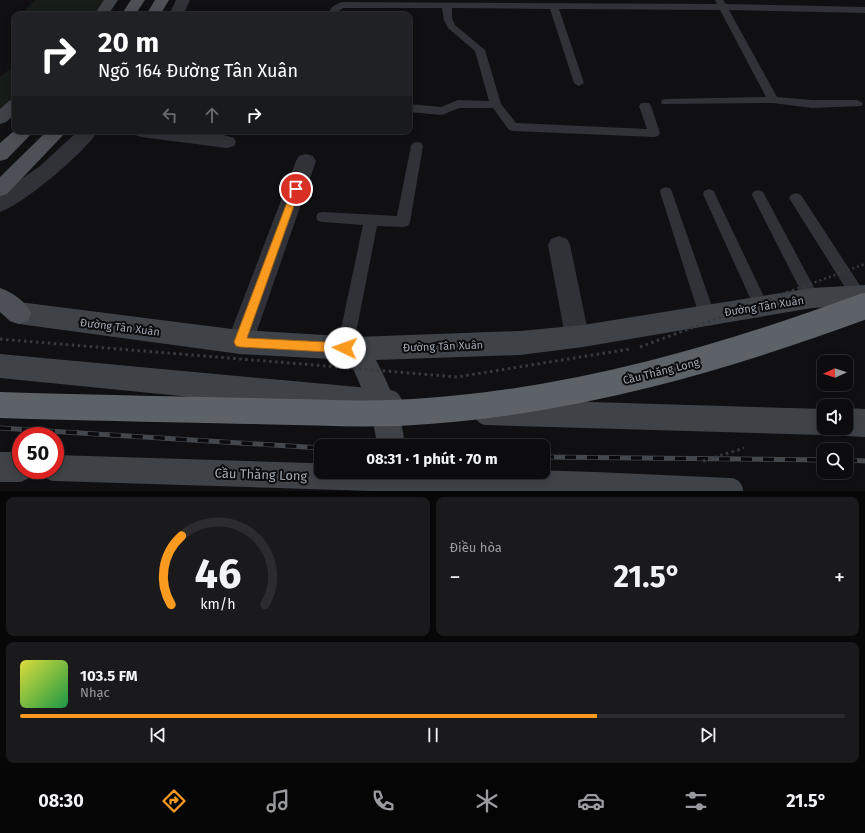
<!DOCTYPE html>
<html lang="vi">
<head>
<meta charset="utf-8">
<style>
	body { margin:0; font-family:"Fira Sans",sans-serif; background:#1a1a1c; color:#f1f3f6; height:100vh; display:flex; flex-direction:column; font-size:15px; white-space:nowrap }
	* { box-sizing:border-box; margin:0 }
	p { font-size:13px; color:#9a9b9e }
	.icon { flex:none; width:22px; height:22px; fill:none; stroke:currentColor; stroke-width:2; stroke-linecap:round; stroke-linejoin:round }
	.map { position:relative; height:491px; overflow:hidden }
	.sheet { display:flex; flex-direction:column; gap:6px; padding:6px; background:#070708; flex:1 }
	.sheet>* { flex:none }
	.guide { position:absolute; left:12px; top:12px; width:400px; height:122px; border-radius:8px; box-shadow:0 2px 10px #0003,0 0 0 1px #2c2c2e; background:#202124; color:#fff; overflow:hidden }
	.needle { width:26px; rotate:267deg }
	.buttons { position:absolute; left:817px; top:355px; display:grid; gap:8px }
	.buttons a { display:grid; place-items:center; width:36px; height:36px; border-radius:8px; background:#0c0c0e; box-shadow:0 2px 10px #0003,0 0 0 1px #2c2c2e; font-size:20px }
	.speed { position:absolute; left:12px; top:427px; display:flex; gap:8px; font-size:20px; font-weight:700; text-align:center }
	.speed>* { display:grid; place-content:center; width:52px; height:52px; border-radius:50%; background:#0c0c0e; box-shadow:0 2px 10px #0003,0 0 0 1px #2c2c2e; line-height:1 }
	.speed .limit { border:6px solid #d22; background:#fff; color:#111 }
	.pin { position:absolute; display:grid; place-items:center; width:34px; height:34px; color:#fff; margin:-17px; border:2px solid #fff; border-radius:50%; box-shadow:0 1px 4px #0007 }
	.me { position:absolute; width:44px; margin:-22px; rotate:273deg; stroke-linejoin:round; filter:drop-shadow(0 0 3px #0008) }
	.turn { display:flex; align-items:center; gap:14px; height:84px; padding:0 20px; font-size:18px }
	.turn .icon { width:52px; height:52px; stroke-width:2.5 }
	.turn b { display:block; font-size:28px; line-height:34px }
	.lanes { display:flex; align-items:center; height:38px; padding:0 20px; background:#0003; justify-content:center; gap:20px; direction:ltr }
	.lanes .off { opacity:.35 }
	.big { font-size:30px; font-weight:700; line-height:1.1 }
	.sheet .tile { flex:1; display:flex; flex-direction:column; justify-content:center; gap:6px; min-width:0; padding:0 14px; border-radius:8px; background:#1a1a1c }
	.sheet .dial { align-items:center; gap:0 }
	.dial svg { height:104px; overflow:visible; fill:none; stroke:#2c2c2e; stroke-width:7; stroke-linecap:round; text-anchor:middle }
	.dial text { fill:#f1f3f6; stroke:none }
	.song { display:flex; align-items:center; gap:12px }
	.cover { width:48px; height:48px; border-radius:6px; background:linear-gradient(135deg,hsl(60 70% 55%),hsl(140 70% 35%)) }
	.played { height:4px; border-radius:2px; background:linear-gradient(90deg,#fa9a1f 70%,#2c2c2e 70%) }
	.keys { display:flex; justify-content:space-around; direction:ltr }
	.heat { display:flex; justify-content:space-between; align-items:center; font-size:22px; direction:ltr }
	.sheet .tiles { flex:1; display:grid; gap:6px; grid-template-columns:1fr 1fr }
	.tile:last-child { grid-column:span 2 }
	.trip { position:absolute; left:314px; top:439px; width:236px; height:40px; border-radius:8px; background:#0c0c0e; box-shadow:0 2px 10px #0003,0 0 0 1px #2c2c2e; font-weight:700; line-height:40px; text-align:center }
	.tabs { display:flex; height:64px; justify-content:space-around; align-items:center; background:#050506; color:#9a9b9e }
	.tabs .icon { width:28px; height:28px }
	.tabs .on { color:#fa9a1f }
	.tabs b { font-size:18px; color:#f1f3f6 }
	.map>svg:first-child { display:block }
	.green { fill:#161c17 }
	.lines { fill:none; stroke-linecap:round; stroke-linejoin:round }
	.lane { fill:#313237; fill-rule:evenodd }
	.street { fill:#313237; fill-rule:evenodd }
	.secondary { fill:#3f4247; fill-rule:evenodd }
	.primary { fill:#4d5056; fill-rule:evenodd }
	.rail-casing { stroke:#44474c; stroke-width:5 }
	.rail { stroke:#0b0b0d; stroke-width:3.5; stroke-dasharray:11; stroke-linecap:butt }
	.path-bridge-far1 { stroke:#373a3e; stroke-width:2.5; stroke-dasharray:2 3; stroke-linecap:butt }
	.path-bridge { stroke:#373a3e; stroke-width:3; stroke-dasharray:2.5 3.5; stroke-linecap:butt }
	.secondary-bridge { stroke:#3f4247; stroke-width:26 }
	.highway-bridge { stroke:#5d6168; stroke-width:26 }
	.route { fill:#fa9a1f; stroke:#a26414 }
	.labels { text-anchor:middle; stroke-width:4; stroke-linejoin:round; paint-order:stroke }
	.street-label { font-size:11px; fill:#a0a8b3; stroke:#0b0b0d }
	.near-street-label { font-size:13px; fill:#a0a8b3; stroke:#0b0b0d }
</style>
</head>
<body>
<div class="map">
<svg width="865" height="491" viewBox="0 0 865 491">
	<rect width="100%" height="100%" fill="#101012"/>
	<!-- green -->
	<path class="green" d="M35 0H111L101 15H20Z
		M15 65V105L0 117V77Z"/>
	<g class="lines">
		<!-- lane -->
		<path class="lane" d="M715 0H723L726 4 865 7V13L729 10 777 97 812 100H857L861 102 863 104 861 106 812 108 773 103 662 104 661 102 662 100 666 99 766 97 720 10 559 9 584 83 579 86 574 83 550 9 452 8V18L455 25 485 50 501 104 516 123 647 129 639 106 641 103H649L651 106 660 133 658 136 654 137 513 131 509 130 493 108H459L442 115 409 112V104L441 107 458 100 489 101 475 51 448 28 444 20 442 8H343L339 11 337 15H327L332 7 341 2 717 4Z
			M417 142 421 143 423 146 410 222 408 226 403 227 377 226 353 348 351 353 345 356 339 353 337 348 363 225 323 222 318 221 316 217 318 213 323 212 397 216 411 146 413 143Z
			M666 187 671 189 672 192 715 315 712 320 707 322 702 320 699 315 660 192 661 189Z
			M709 189 714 191 715 194 766 301 769 306 766 311 761 313 756 311 703 194 704 191Z
			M758 190 763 192 817 293 820 298 817 303 812 305 807 303 752 195 753 192Z
			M796 193 801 195 863 290 865 294 863 300 858 302 853 300 789 198 791 195Z"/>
		<!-- street -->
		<path class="street" d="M176 0H190L183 15H169Z
			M78 131H98C85 152 24 204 0 212V194L40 166Z
			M132 131C165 131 201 128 234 138L236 142 234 146 227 148 141 137 135 135Z
			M306 154 313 156 316 161 253 342 249 350 240 354 231 350 227 342 296 161 299 156Z
			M559 236 567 239 570 245 589 336 586 344 577 347 568 344 565 336 548 245 551 239Z"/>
		<!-- secondary -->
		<path class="secondary" d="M104 0H118L108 15H94Z
			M15 99V114L6 122 0 124V109L9 101Z
			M865 285V305L812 308 583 347 520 355 376 360C390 387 402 415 405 446H377C374 415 362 388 349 360L240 354 19 324 10 321 7 313 10 305 19 302 240 330 356 337 520 331 583 325 812 288Z
			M0 354 281 380 290 384 294 393 290 402 281 406 0 378Z
			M846 408 865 409V437L846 436 836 432 835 428H846Z
			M0 452H21V470H34L31 477 21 482H0Z"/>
		<!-- primary -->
		<path class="primary" d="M131 0H145L135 15H121Z
			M155 0H169L160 15H146Z
			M15 130 34 131 7 159 0 161V143Z
			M47 131H67L7 194 0 196V177Z
			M0 288C12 292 25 301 31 313L28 321 19 324 10 321 0 312Z"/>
		<defs>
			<path id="rail" d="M0 428 321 448
				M543 457 824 460
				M846 460 865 461"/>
		</defs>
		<!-- rail casing -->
		<use href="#rail" class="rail-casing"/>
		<!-- rail -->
		<use href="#rail" class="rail"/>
		<!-- path-bridge-far1 -->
		<path class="path-bridge-far1" d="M810 284 865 264"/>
		<!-- path-bridge -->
		<path class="path-bridge" d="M0 339 457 377 630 349
			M640 347 813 283
			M703 461 744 448"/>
		<!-- secondary-bridge -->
		<path class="secondary-bridge" d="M281 393 389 403
			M487 412 824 422
			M55 468 595 485 730 491"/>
		<!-- highway-bridge -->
		<path class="highway-bridge" d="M0 405C84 408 168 409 252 411 310 412 370 416 428 411 579 400 724 358 865 306"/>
	</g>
	<!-- route -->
	<path class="route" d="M296 186 300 189 247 338 345 343 348 345 350 348 348 352 345 353 240 347 236 346 234 342 292 189Z"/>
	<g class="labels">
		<!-- street labels -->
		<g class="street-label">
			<text transform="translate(764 306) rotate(-9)" y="4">Đường Tân Xuân</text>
			<text transform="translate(120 327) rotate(7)" y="4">Đường Tân Xuân</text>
			<text transform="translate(443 346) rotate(-2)" y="4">Đường Tân Xuân</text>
			<text transform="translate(661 371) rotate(-14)" y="4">Cầu Thăng Long</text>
		</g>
		<!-- near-street labels -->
		<g class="near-street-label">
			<text transform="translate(261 474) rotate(2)" y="5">Cầu Thăng Long</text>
		</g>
	</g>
</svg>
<div class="buttons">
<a><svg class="needle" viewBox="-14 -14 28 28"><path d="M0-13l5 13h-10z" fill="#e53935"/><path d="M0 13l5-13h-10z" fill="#9a9b9e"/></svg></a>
<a><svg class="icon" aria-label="sound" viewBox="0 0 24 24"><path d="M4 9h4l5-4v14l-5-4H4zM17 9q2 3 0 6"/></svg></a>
<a><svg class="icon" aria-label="search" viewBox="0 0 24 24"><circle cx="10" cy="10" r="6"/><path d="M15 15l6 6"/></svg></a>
</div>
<div class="speed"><div class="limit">50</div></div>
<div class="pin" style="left:296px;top:189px;background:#d93025"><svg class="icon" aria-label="arrive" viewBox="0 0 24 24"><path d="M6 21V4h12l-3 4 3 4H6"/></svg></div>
<svg class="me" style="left:345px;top:348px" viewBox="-20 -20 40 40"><circle r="19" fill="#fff"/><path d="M0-13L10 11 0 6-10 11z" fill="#fa9a1f"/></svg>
<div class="trip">08:31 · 1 phút · 70 m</div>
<div class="guide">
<div class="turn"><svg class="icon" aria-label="right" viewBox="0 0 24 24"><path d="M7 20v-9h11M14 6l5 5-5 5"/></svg><div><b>20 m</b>Ngõ 164 Đường Tân Xuân</div></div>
<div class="lanes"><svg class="icon off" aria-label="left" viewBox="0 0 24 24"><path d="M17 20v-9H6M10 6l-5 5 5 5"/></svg><svg class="icon off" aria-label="ahead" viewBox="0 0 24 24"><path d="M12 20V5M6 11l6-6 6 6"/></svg><svg class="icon" aria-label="right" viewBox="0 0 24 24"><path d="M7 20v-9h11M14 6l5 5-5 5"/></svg></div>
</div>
</div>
<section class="sheet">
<div class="tiles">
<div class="tile dial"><svg viewBox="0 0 100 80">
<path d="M14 69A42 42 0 1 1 86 69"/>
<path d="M14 69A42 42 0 0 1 22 16" stroke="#fa9a1f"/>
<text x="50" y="56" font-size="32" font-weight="700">46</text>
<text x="50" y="72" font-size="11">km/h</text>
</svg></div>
<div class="tile"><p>Điều hòa</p>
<div class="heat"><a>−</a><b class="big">21.5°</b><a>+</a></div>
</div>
<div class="tile">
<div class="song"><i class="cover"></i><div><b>103.5 FM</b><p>Nhạc</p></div></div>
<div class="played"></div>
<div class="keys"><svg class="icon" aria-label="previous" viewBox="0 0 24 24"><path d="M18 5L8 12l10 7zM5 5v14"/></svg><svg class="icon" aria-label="pause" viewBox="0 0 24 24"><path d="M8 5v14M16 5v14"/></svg><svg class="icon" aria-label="next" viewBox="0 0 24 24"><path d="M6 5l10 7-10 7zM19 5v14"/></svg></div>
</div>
</div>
</section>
<nav class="tabs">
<b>08:30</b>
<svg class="icon on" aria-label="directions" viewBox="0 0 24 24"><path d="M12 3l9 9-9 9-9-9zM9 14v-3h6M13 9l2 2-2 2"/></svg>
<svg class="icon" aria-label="music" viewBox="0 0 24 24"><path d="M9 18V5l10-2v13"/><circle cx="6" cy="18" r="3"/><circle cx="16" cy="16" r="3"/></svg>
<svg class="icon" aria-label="phone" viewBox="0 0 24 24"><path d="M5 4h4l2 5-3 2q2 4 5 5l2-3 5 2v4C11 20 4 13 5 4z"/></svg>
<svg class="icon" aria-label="climate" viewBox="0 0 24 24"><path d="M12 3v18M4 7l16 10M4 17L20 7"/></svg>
<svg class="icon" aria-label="car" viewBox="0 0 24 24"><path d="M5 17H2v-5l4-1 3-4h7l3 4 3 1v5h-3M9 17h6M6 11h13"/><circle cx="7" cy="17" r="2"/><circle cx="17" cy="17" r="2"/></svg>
<svg class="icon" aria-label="filters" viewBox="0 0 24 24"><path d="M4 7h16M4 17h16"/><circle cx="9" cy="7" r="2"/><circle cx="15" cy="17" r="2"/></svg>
<b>21.5°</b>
</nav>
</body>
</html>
